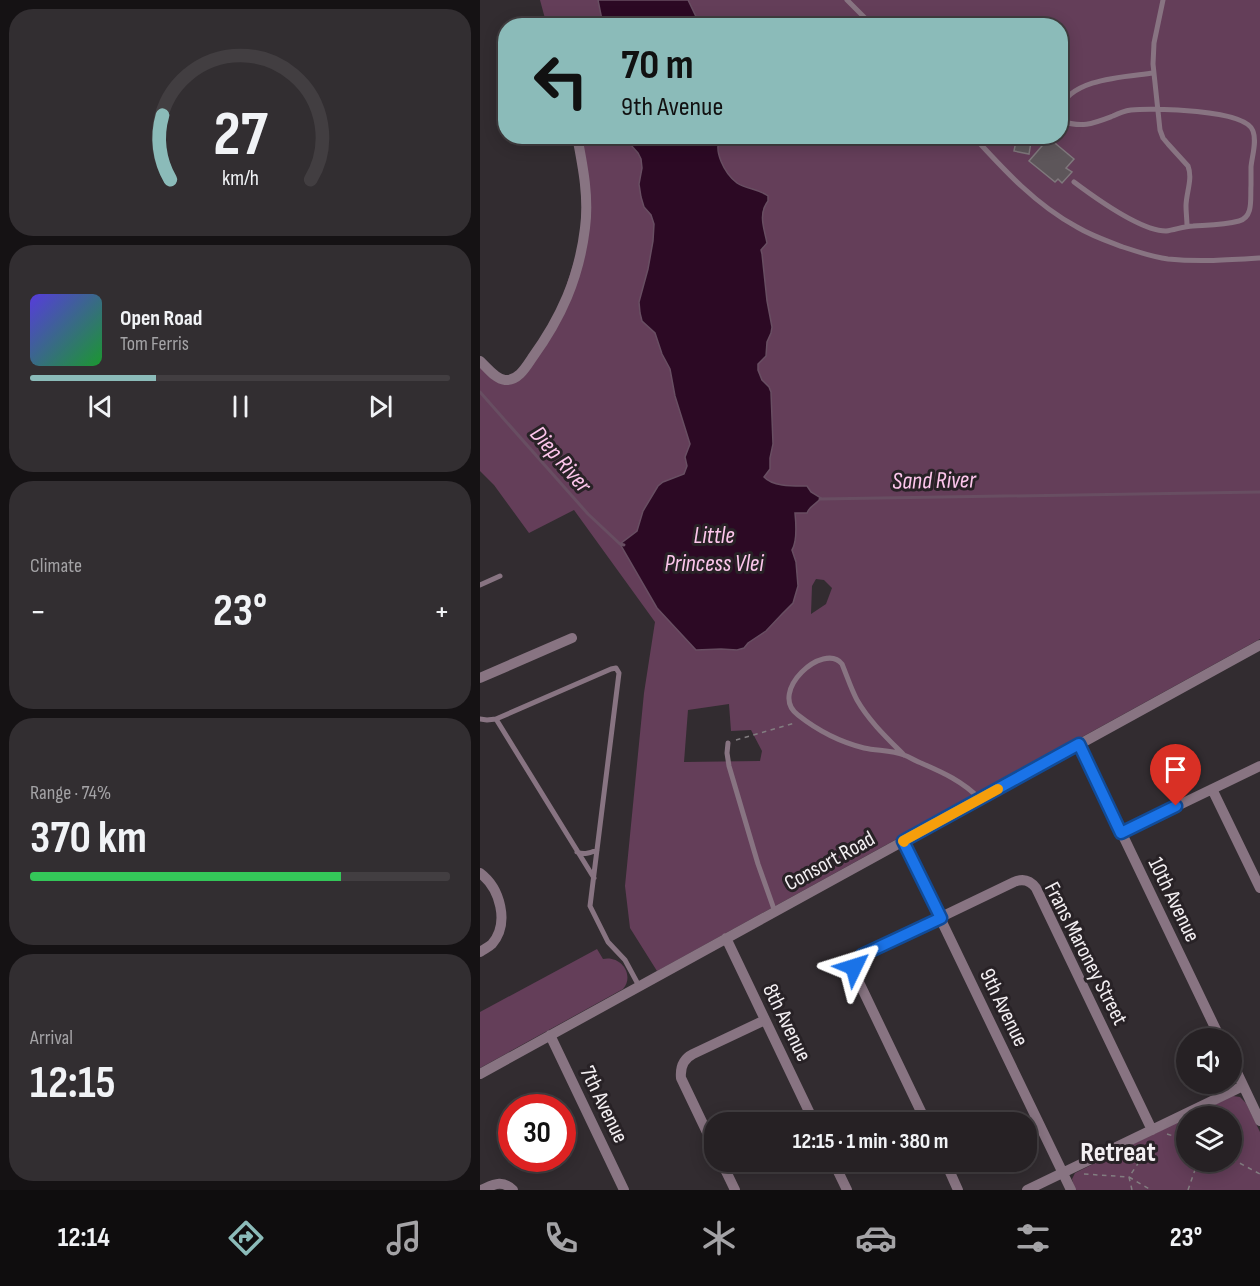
<!DOCTYPE html>
<html lang="en">
<head>
<meta charset="utf-8">
<style>
	body { margin:0; font-family:"Sofia Sans Condensed",sans-serif; background:#322e31; color:#f1f3f6; height:100vh; display:flex; flex-direction:column; font-size:22px; white-space:nowrap }
	* { box-sizing:border-box; margin:0 }
	p { font-size:20px; color:#a4a3a6 }
	.icon { flex:none; width:33px; height:33px; fill:none; stroke:currentColor; stroke-width:2; stroke-linecap:round; stroke-linejoin:round }
	.map { position:relative; flex:1; overflow:hidden }
	.details { display:flex; flex-direction:column; gap:9px; padding:9px; background:#151214; width:480px }
	.details>* { flex:none }
	.hud { position:absolute; left:18px; top:18px; width:570px; height:126px; border-radius:24px; box-shadow:0 3px 15px #0003,0 0 0 2px #423e41; background:#8bbbb9; color:#111; overflow:hidden }
	.buttons { position:absolute; left:696px; top:1028px; display:grid; gap:12px }
	.buttons a { display:grid; place-items:center; width:66px; height:66px; border-radius:50%; background:#262124; box-shadow:0 3px 15px #0003,0 0 0 2px #423e41; font-size:30px }
	.speed { position:absolute; left:18px; top:1094px; display:flex; gap:12px; font-size:30px; font-weight:700; text-align:center }
	.speed>* { display:grid; place-content:center; width:78px; height:78px; border-radius:50%; background:#262124; box-shadow:0 3px 15px #0003,0 0 0 2px #423e41; line-height:1 }
	.speed .limit { border:9px solid #d22; background:#fff; color:#111 }
	.pin { position:absolute; display:grid; place-items:center; width:51px; height:51px; color:#fff; margin:-62px -26px; border-radius:50% 50% 50% 0; rotate:-45deg; box-shadow:0 0 6px #0007 }
	.pin .icon { rotate:45deg }
	.me { position:absolute; width:66px; margin:-33px; rotate:49deg; stroke-linejoin:round; filter:drop-shadow(0 0 4px #0008) }
	.turn { display:flex; align-items:center; gap:21px; height:126px; padding:0 24px; font-size:27px }
	.turn .icon { width:78px; height:78px; stroke-width:2.5 }
	.turn b { display:block; font-size:42px; line-height:51px }
	.big { font-size:45px; font-weight:700; line-height:1.1 }
	.details .card { flex:1; display:flex; flex-direction:column; justify-content:center; gap:9px; min-width:0; padding:0 21px; border-radius:24px; background:#322e31 }
	.details .dial { align-items:center; gap:0 }
	.dial svg { height:156px; overflow:visible; fill:none; stroke:#423e41; stroke-width:7; stroke-linecap:round; text-anchor:middle }
	.dial text { fill:#f1f3f6; stroke:none }
	.song { display:flex; align-items:center; gap:18px }
	.cover { width:72px; height:72px; border-radius:9px; background:linear-gradient(135deg,hsl(250 70% 55%),hsl(130 70% 35%)) }
	.played { height:6px; border-radius:3px; background:linear-gradient(90deg,#8bbbb9 30%,#423e41 30%) }
	.keys { display:flex; justify-content:space-around; direction:ltr }
	.heat { display:flex; justify-content:space-between; align-items:center; font-size:33px; direction:ltr }
	.charge { height:9px; border-radius:4px; background:linear-gradient(90deg,#34c759 74%,#423e41 0) }
	.trip { position:absolute; left:224px; top:1112px; width:333px; height:60px; border-radius:24px; background:#262124; box-shadow:0 3px 15px #0003,0 0 0 2px #423e41; font-weight:700; line-height:60px; text-align:center }
	.tab-bar { display:flex; height:96px; justify-content:space-around; align-items:center; background:#0f0d0e; color:#a4a3a6 }
	.tab-bar .icon { width:42px; height:42px }
	.tab-bar .on { color:#8bbbb9 }
	.tab-bar b { font-size:27px; color:#f1f3f6 }
	main { display:flex; flex:1; min-height:0 }
	.map>svg:first-child { display:block }
	.green { fill:#643e59; fill-rule:evenodd }
	.water { fill:#2c0924; stroke:#684e62; stroke-width:1.5 }
	.lines { fill:none; stroke-linecap:round; stroke-linejoin:round }
	.stream { stroke:#684e62; stroke-width:3 }
	.building { fill:#5d565a; stroke:#7f787c; stroke-width:1.5 }
	.path { stroke:#827d80; stroke-width:1.5; stroke-dasharray:4.5 4.5; stroke-linecap:butt }
	.lane { stroke:#887482; stroke-width:5 }
	.street { stroke:#887482; stroke-width:10 }
	.route-casing { stroke:#114b97; stroke-width:15 }
	.route { stroke:#1a73e8; stroke-width:10 }
	.slow { stroke:#f59e0b; stroke-width:10 }
	.labels { text-anchor:middle; stroke-width:6; stroke-linejoin:round; paint-order:stroke }
	.street-label { font-size:22px; fill:#f3eff2; stroke:#282226 }
	.water-label { font-size:24px; font-style:italic; fill:#fdc6ec; stroke:#282226 }
	.district-label { font-size:28px; font-weight:bold; fill:#f3eff2; stroke:#282226 }
</style>
</head>
<body>
<main>
<section class="details">
<div class="card dial"><svg viewBox="0 0 100 80">
<path d="M14 69A42 42 0 1 1 86 69"/>
<path d="M14 69A42 42 0 0 1 10 36" stroke="#8bbbb9"/>
<text x="50" y="56" font-size="32" font-weight="700">27</text>
<text x="50" y="72" font-size="11">km/h</text>
</svg></div>
<div class="card">
<div class="song"><i class="cover"></i><div><b>Open Road</b><p>Tom Ferris</p></div></div>
<div class="played"></div>
<div class="keys"><svg class="icon" aria-label="previous" viewBox="0 0 24 24"><path d="M18 5L8 12l10 7zM5 5v14"/></svg><svg class="icon" aria-label="pause" viewBox="0 0 24 24"><path d="M8 5v14M16 5v14"/></svg><svg class="icon" aria-label="next" viewBox="0 0 24 24"><path d="M6 5l10 7-10 7zM19 5v14"/></svg></div>
</div>
<div class="card"><p>Climate</p>
<div class="heat"><a>−</a><b class="big">23°</b><a>+</a></div>
</div>
<div class="card"><p>Range · 74%</p><b class="big">370 km</b><div class="charge"></div></div>
<div class="card"><p>Arrival</p><b class="big">12:15</b></div>
</section>
<div class="map">
<svg width="780" height="1190" viewBox="0 0 780 1190">
	<rect width="100%" height="100%" fill="#322c30"/>
	<!-- green -->
	<path class="green" d="M60 0H780V639L177 971 150 928 145 886 164 693 175 622 94 510 49 533 14 485 0 471V360L29 380 72 331 105 227 97 137 580 136V26H67ZM336 579 344 580 352 588 346 604 331 614 332 586ZM249 704 251 731 271 730 282 751 280 761 204 762 208 710Z
		M117 949 123 959C141 955 155 975 143 989L0 1068V1012Z
		M753 1096 760 1097 766 1103 780 1132V1190H595L592 1179 595 1173 706 1118V1161H752V1116H711Z"/>
	<!-- water -->
	<path class="water" d="M118 0H208L220 25H123Z
		M148 137H241C232 150 245 174 257 183 266 189 279 189 288 196V201C278 214 284 228 287 243L281 250 282 254 287 301 292 327 291 333 287 342 286 356 278 364V370L282 380 289 387 291 392 293 444 290 458V469L284 477C293 487 314 486 327 486L331 492 341 498C337 504 330 505 327 513H315C316 523 317 542 312 550L316 562 318 586 313 603 302 614 286 631 268 643 264 648 257 650 241 649 216 650 177 608 140 544 157 531 163 511 178 486 183 482 204 474 207 466 205 457 210 444 195 396 190 369 182 354 175 333 162 321 160 313 159 302 168 269 173 241 174 224 171 215 164 207 161 197 159 184 162 168 161 159 158 153 150 144Z"/>
	<g class="lines">
		<!-- stream -->
		<path class="stream" d="M0 392 108 514 140 544 144 545
			M340 499 780 492"/>
	</g>
	<!-- building -->
	<path class="building" d="M537 136H552L549 154 534 151Z
		M568 139 569 140 570 139 594 159 586 168 592 172 582 183 578 179 575 182 549 161Z"/>
	<g class="lines">
		<!-- path -->
		<path class="path" d="M256 740 315 723
			M687 1134 706 1140
			M752 1159 780 1174
			M604 1174 649 1177 671 1190
			M652 1190 649 1177 673 1141
			M708 1190 718 1161"/>
		<!-- lane -->
		<path class="lane" d="M367 0 393 26
			M683 0 674 43 673 64 680 130 683 138 688 144 708 166C713 179 706 193 706 206 706 213 707 219 707 226
			M580 109C591 78 646 77 673 73
			M580 121C603 128 612 124 633 116 639 113 644 111 651 110 671 108 766 109 773 131 777 142 772 156 771 167 771 173 771 179 771 185 770 198 774 217 759 221 744 225 728 225 713 226 704 226 695 230 686 231 661 231 614 197 594 182
			M493 136C524 170 556 205 597 227 612 236 627 241 643 247 658 252 673 257 688 259 719 262 749 260 780 258
			M0 585 20 576
			M0 719 7 720 16 719 131 669 136 668 139 673 110 906 128 942 145 960 159 986
			M16 719 114 878
			M248 743 247 753 249 766 278 864 295 912
			M424 755C407 738 389 721 377 700 371 689 367 676 362 664 344 641 287 692 318 715 337 730 360 742 384 748 397 751 412 750 424 755 430 757 435 761 441 763 464 773 482 781 500 799
			M97 852C104 855 110 853 117 850"/>
		<!-- street -->
		<path class="street" d="M0 361C7 367 15 379 25 380 38 381 46 367 52 358 81 318 99 278 105 228 109 197 103 167 97 136
			M0 678 92 638
			M599 744 740 1038
			M732 789 780 888
			M641 833 780 766
			M423 841 591 1190
			M0 873C20 888 30 923 12 944 9 947 4 949 0 952
			M246 938 334 1122
			M70 1035 144 1190
			M752 1062 780 1121
			M0 1074 780 645
			M446 1122 376 976C373 967 375 961 382 955L534 882C543 878 550 880 556 888L672 1130
			M234 1147 201 1078C200 1067 203 1059 213 1054L285 1020
			M241 1161 255 1190
			M353 1161 367 1190
			M465 1161 478 1190
			M1 1190C13 1185 22 1179 33 1190
			M547 1190 763 1086"/>
	</g>
	<g class="lines">
		<defs>
			<path id="route" d="M374 967 376 962 382 955 461 918 423 841 599 744 641 833 696 806"/>
		</defs>
		<!-- route casing -->
		<use href="#route" class="route-casing"/>
		<!-- route -->
		<use href="#route" class="route"/>
		<!-- slow -->
		<path class="slow" d="M424 842 423 841 518 789"/>
	</g>
	<g class="labels">
		<!-- street labels -->
		<g class="street-label">
			<text transform="translate(349 860) rotate(-29)" y="8">Consort Road</text>
			<text transform="translate(695 899) rotate(64)" y="8">10th Avenue</text>
			<text transform="translate(607 953) rotate(63)" y="8">Frans Maroney Street</text>
			<text transform="translate(525 1007) rotate(64)" y="8">9th Avenue</text>
			<text transform="translate(308 1022) rotate(64)" y="8">8th Avenue</text>
			<text transform="translate(125 1104) rotate(64)" y="8">7th Avenue</text>
		</g>
		<!-- water labels -->
		<g class="water-label">
			<text transform="translate(81 459) rotate(49)" y="8">Diep River</text>
			<text transform="translate(454 480) rotate(-1)" y="8">Sand River</text>
			<text x="234" y="543">Little<tspan x="234" dy="28">Princess Vlei</tspan></text>
		</g>
		<!-- district labels -->
		<g class="district-label">
			<text x="638" y="1161">Retreat</text>
		</g>
	</g>
</svg>
<div class="buttons">
<a><svg class="icon" aria-label="sound" viewBox="0 0 24 24"><path d="M4 9h4l5-4v14l-5-4H4zM17 9q2 3 0 6"/></svg></a>
<a><svg class="icon" aria-label="layers" viewBox="0 0 24 24"><path d="M12 4l9 5-9 5-9-5zM3 14l9 5 9-5"/></svg></a>
</div>
<div class="speed"><div class="limit">30</div></div>
<div class="pin" style="left:696px;top:806px;background:#d93025"><svg class="icon" aria-label="arrive" viewBox="0 0 24 24"><path d="M6 21V4h12l-3 4 3 4H6"/></svg></div>
<svg class="me" style="left:374px;top:967px" viewBox="-20 -20 40 40"><path d="M0-17L14 15 0 8-14 15z" fill="#1a73e8" stroke="#fff" stroke-width="4"/></svg>
<div class="trip">12:15 · 1 min · 380 m</div>
<div class="hud">
<div class="turn"><svg class="icon" aria-label="left" viewBox="0 0 24 24"><path d="M17 20v-9H6M10 6l-5 5 5 5"/></svg><div><b>70 m</b>9th Avenue</div></div>
</div>
</div>
</main>
<nav class="tab-bar">
<b>12:14</b>
<svg class="icon on" aria-label="directions" viewBox="0 0 24 24"><path d="M12 3l9 9-9 9-9-9zM9 14v-3h6M13 9l2 2-2 2"/></svg>
<svg class="icon" aria-label="music" viewBox="0 0 24 24"><path d="M9 18V5l10-2v13"/><circle cx="6" cy="18" r="3"/><circle cx="16" cy="16" r="3"/></svg>
<svg class="icon" aria-label="phone" viewBox="0 0 24 24"><path d="M5 4h4l2 5-3 2q2 4 5 5l2-3 5 2v4C11 20 4 13 5 4z"/></svg>
<svg class="icon" aria-label="climate" viewBox="0 0 24 24"><path d="M12 3v18M4 7l16 10M4 17L20 7"/></svg>
<svg class="icon" aria-label="car" viewBox="0 0 24 24"><path d="M5 17H2v-5l4-1 3-4h7l3 4 3 1v5h-3M9 17h6M6 11h13"/><circle cx="7" cy="17" r="2"/><circle cx="17" cy="17" r="2"/></svg>
<svg class="icon" aria-label="filters" viewBox="0 0 24 24"><path d="M4 7h16M4 17h16"/><circle cx="9" cy="7" r="2"/><circle cx="15" cy="17" r="2"/></svg>
<b>23°</b>
</nav>
</body>
</html>
